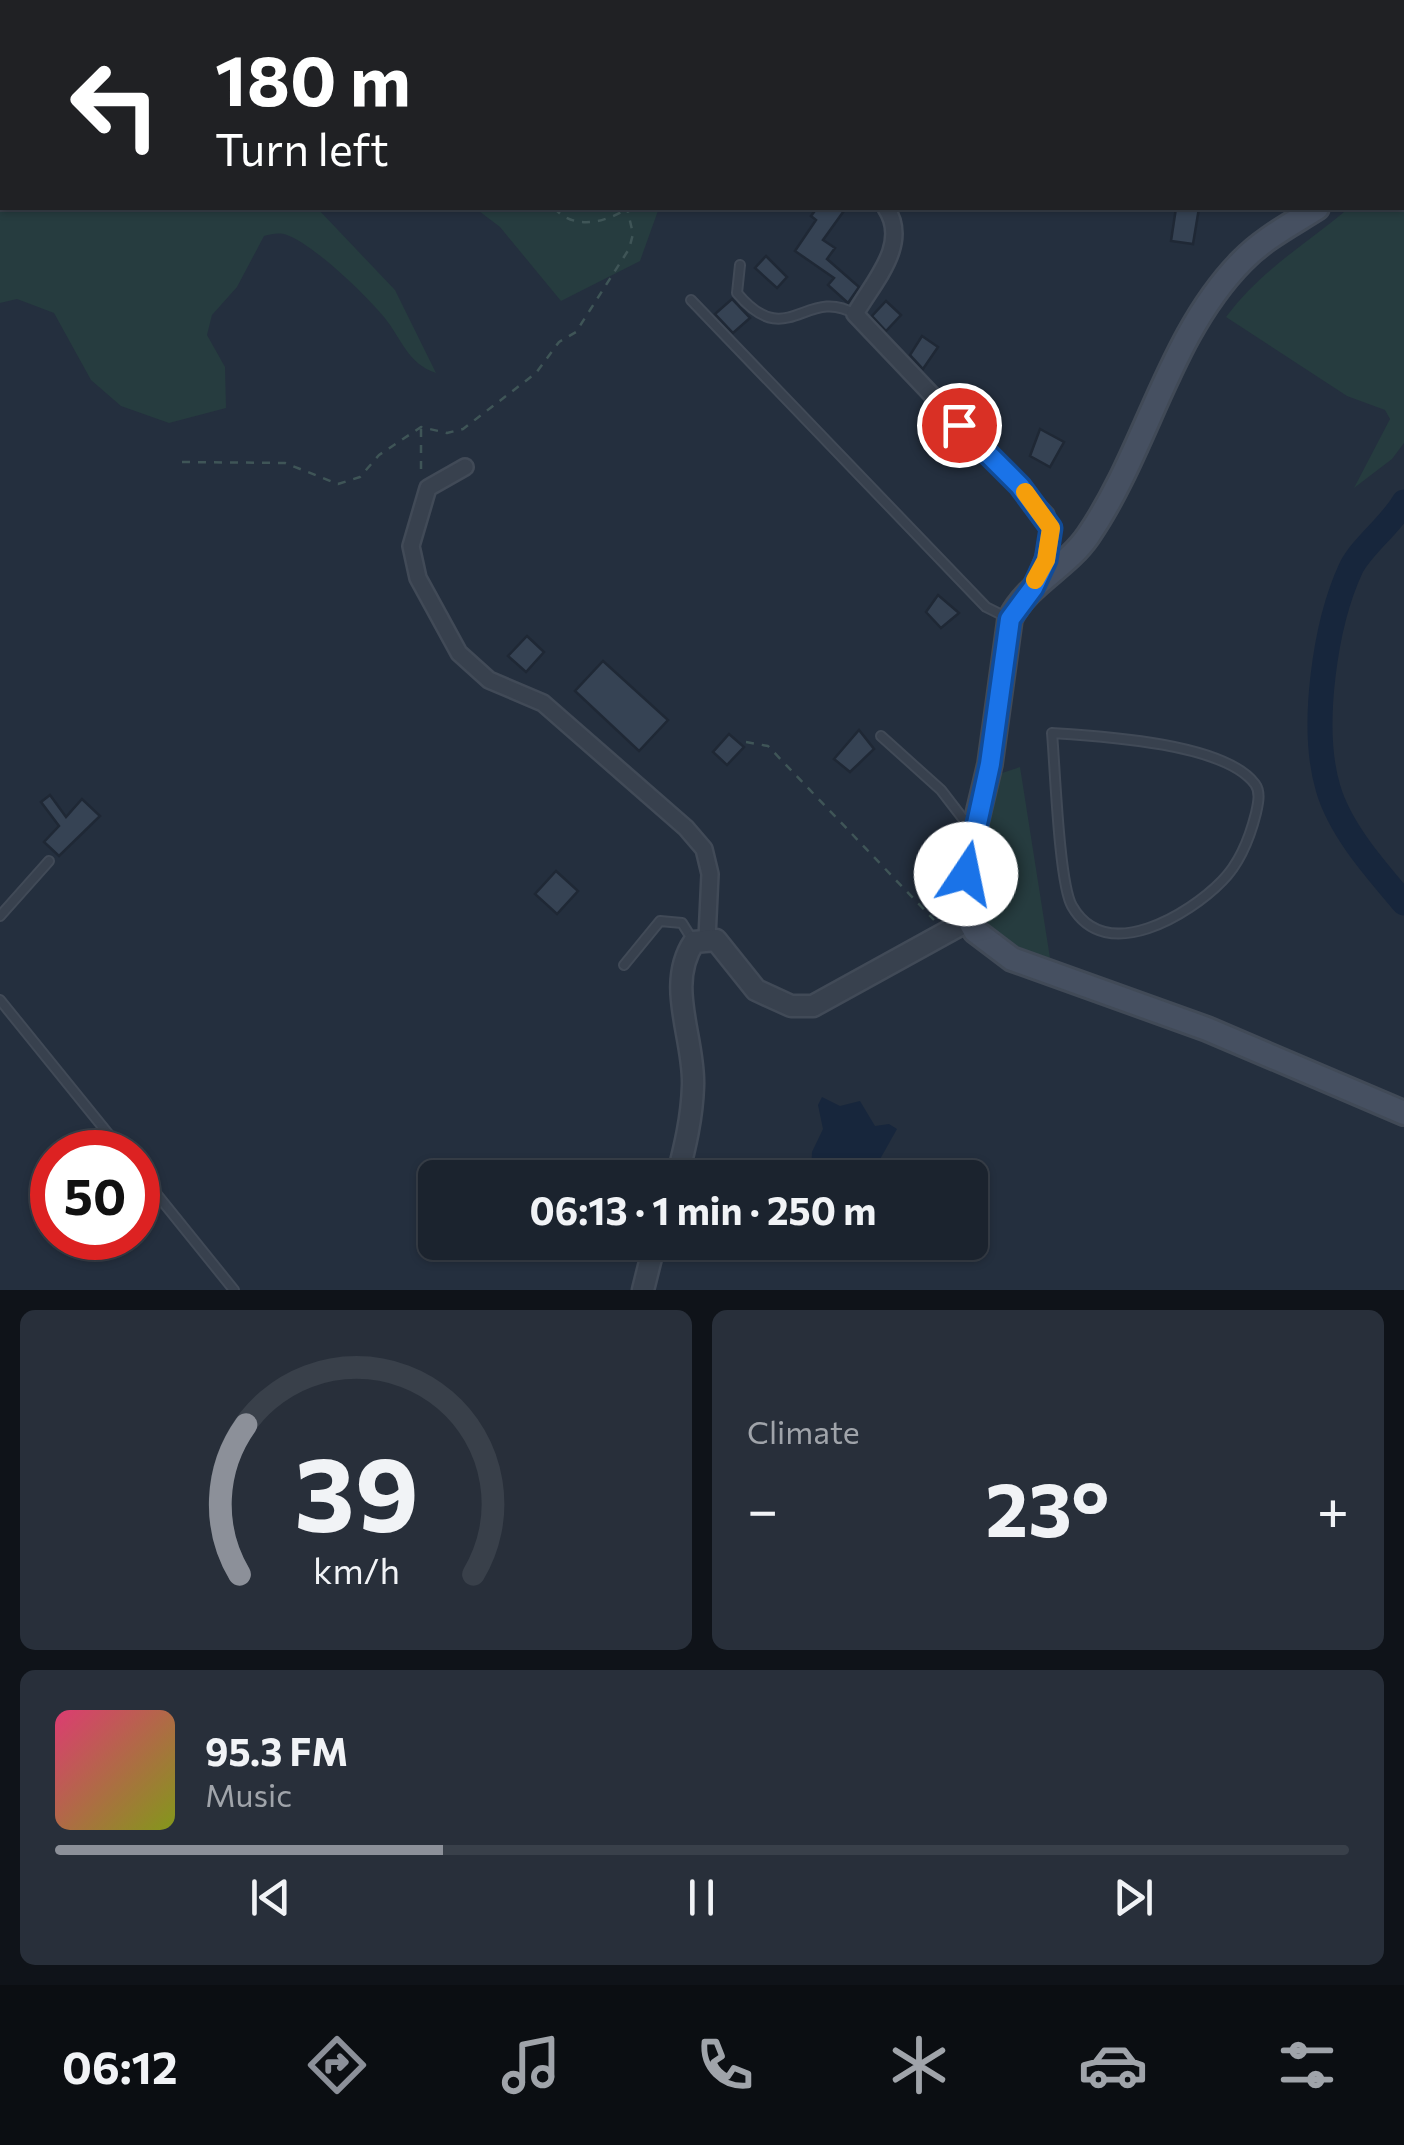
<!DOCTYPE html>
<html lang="en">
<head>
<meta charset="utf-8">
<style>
	body { margin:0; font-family:Commissioner,sans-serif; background:#282f3a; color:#f1f3f6; height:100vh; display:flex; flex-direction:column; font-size:38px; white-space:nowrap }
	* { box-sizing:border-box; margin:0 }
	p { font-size:32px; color:#a0a4aa }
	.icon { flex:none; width:55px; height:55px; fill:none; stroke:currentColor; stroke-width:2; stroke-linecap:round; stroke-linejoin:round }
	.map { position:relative; height:1290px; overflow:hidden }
	.drawer { display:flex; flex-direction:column; gap:20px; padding:20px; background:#0f1319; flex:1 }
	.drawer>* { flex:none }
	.hud { position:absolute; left:0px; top:0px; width:1405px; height:210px; box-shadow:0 2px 8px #0004,0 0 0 2px #39404a; background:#202124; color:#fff; overflow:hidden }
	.speed { position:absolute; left:30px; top:1130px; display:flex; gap:20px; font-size:50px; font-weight:700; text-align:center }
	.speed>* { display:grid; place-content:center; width:130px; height:130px; border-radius:50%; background:#1b232e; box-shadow:0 2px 8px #0004,0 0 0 2px #39404a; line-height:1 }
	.speed .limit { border:15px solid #d22; background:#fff; color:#111 }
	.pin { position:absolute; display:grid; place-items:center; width:85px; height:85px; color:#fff; margin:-42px; border:5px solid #fff; border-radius:50%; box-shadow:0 2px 10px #0007 }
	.me { position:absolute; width:110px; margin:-55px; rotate:11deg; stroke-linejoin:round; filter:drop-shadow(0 0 8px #0008) }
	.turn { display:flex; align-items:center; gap:35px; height:210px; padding:0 50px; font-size:45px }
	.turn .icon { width:130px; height:130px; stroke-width:2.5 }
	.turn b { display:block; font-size:70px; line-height:85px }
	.big { font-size:75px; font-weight:700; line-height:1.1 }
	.drawer .card { flex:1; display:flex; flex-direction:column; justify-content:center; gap:15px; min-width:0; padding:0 35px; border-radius:15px; background:#282f3a }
	.drawer .dial { align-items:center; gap:0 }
	.dial svg { height:260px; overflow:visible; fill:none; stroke:#39404a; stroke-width:7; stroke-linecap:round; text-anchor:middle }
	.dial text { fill:#f1f3f6; stroke:none }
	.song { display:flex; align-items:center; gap:30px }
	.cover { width:120px; height:120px; border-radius:15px; background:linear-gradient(135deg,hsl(340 70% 55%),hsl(70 70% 35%)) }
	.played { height:10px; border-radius:5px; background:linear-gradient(90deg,#8c9099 30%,#39404a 30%) }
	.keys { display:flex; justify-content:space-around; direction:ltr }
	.heat { display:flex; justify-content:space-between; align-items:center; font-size:55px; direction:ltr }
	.drawer .tiles { flex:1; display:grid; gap:20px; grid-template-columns:1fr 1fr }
	.card:last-child { grid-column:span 2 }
	.trip { position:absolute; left:418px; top:1160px; width:570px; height:100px; border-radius:15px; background:#1b232e; box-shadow:0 2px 8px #0004,0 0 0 2px #39404a; font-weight:700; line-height:100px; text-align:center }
	.tab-bar { display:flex; height:160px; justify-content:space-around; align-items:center; background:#0b0e12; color:#a0a4aa }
	.tab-bar .icon { width:70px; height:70px }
	.tab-bar .on { color:#8c9099 }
	.tab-bar b { font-size:45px; color:#f1f3f6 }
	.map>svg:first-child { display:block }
	.green { fill:#263c3f }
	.water { fill:#17263c }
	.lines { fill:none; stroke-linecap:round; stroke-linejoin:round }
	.river { stroke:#17263c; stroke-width:25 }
	.building { fill:#364354; stroke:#1f2835; stroke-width:2.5 }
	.service-casing { stroke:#414a57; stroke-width:12 }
	.minor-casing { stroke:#414a57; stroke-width:20 }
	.tertiary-casing { stroke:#414a57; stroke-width:25 }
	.secondary-casing { stroke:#414a57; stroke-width:28 }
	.path { stroke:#3f5557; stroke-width:2.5; stroke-dasharray:8 8; stroke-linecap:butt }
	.service { stroke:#38414e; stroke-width:8 }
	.minor { stroke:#38414e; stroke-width:15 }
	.tertiary { stroke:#38414e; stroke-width:20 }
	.secondary { stroke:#465061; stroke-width:22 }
	.route-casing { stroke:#114b97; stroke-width:25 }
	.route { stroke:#1a73e8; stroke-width:18 }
	.slow { stroke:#f59e0b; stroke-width:18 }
</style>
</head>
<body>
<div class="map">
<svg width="1404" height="1290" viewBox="0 0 1404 1290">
	<rect width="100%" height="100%" fill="#242f3e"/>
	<!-- green -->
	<path class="green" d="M0 0H687L688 2H2V208H317L395 290 436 373C407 363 402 339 384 317 365 294 314 245 287 235 279 232 272 234 264 236L237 287 212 315 207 335 225 367 226 408 169 423 121 406 91 380 54 313 17 299 0 303Z
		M475 208H659L640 261 561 301 500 227Z
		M1349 208 1404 211V443L1392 459 1354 488 1390 419 1385 410 1347 396 1226 317C1261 270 1306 244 1349 208Z
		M1020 767 1050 958C941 928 978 860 996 775Z"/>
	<!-- water -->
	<path class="water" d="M822 1097 840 1106 860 1101 875 1126 889 1124 897 1129 870 1177H811L812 1152 823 1129 818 1105Z"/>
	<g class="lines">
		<!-- river -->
		<path class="river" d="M1404 502C1390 526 1362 546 1351 568 1325 624 1310 727 1328 788 1340 830 1376 870 1404 903"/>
	</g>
	<!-- building -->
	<path class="building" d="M817 208H846L823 240 835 248 827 259 859 287 848 303 828 285 834 278 795 251 816 220 811 216Z
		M1176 208H1199L1193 244 1171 241Z
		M766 256 787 277 777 288 755 268Z
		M732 299 750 318 733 333 715 314Z
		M886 301 901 315 886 331 872 316Z
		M922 336 938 347 923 369 910 355Z
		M1040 429 1064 442 1050 467 1030 456Z
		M938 595 959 613 941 628 926 612Z
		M527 636 544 652 526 672 508 656Z
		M603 661 668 720 639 751 575 691Z
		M859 730 874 749 850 772 834 759Z
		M729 734 744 747 727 765 713 752Z
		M50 795 66 817 82 799 100 816 59 856 44 842 59 826 41 802Z
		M556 871 578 891 557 914 535 894Z"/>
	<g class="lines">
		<defs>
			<path id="service" d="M740 265 737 293C787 353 806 285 855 314
				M691 300 986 607 1006 617
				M1052 733C1100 736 1225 743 1255 784 1261 792 1258 804 1256 813 1250 837 1240 863 1222 881 1190 914 1106 966 1072 906 1059 884 1055 766 1052 733Z
				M881 736 941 790 971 829
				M0 916 49 861
				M624 965 660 921 682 923 692 939
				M0 1000 123 1152
				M138 1171 234 1290"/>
			<path id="minor" d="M942 0 944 2
				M969 2 970 0
				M886 208C910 244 874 281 855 314L1046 515 1051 538 1034 584
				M465 467 428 488 411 546 418 578 459 653 489 680 543 703 686 828 704 849 710 874 707 938"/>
			<path id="tertiary" d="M677 1178C685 1147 692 1118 693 1086 695 1039 665 985 694 942L716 940 756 990 791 1006H813L969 920
				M643 1290 655 1242"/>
			<path id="secondary" d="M1402 20 1404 17
				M1317 208C1292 224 1263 239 1242 261 1168 336 1147 450 1088 536 1066 568 1027 584 1010 619L990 764 969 852 966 897 969 920 975 931 1012 959 1207 1029 1404 1113"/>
		</defs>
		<!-- service casing -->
		<use href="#service" class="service-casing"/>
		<!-- minor casing -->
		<use href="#minor" class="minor-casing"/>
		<!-- tertiary casing -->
		<use href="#tertiary" class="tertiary-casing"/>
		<!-- secondary casing -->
		<use href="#secondary" class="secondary-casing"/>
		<!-- path -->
		<path class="path" d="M426 0 428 2
			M757 2 759 0
			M554 208C574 230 603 223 625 210
			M421 429V476
			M182 462 285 463 338 484 360 477 379 455 421 427 447 433 463 429 536 373 559 342 576 332 629 249 633 234 627 208
			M746 742 768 746 934 920"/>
		<!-- service -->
		<use href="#service" class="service"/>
		<!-- minor -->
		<use href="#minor" class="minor"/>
		<!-- tertiary -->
		<use href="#tertiary" class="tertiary"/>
		<!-- secondary -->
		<use href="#secondary" class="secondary"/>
	</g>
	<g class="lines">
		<defs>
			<path id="route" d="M959 425 1020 486 1051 528 1046 560 1033 588 1010 619 990 764 966 874"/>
		</defs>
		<!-- route casing -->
		<use href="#route" class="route-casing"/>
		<!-- route -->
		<use href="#route" class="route"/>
		<!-- slow -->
		<path class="slow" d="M1025 492 1051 528 1046 560 1035 580"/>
	</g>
</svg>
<div class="speed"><div class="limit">50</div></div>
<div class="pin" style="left:959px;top:425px;background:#d93025"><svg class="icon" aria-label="arrive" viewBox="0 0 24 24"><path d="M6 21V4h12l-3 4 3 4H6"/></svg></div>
<svg class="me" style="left:966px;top:874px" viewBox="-20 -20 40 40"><circle r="19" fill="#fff"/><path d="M0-13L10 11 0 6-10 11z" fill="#1a73e8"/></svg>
<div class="trip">06:13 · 1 min · 250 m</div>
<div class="hud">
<div class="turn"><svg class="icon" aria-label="left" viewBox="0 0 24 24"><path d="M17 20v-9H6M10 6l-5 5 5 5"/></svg><div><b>180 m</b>Turn left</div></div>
</div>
</div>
<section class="drawer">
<div class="tiles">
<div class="card dial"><svg viewBox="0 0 100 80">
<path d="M14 69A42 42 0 1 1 86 69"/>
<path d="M14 69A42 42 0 0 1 16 23" stroke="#8c9099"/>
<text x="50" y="56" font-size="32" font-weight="700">39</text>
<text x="50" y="72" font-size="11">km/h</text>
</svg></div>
<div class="card"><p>Climate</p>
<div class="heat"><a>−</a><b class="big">23°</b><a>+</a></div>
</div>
<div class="card">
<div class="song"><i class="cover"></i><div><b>95.3 FM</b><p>Music</p></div></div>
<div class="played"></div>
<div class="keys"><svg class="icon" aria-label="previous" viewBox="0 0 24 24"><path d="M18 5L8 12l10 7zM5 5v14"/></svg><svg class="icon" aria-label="pause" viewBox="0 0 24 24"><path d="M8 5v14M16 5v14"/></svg><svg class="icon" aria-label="next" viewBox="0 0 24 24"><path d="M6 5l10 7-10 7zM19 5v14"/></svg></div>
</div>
</div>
</section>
<nav class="tab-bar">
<b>06:12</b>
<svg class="icon on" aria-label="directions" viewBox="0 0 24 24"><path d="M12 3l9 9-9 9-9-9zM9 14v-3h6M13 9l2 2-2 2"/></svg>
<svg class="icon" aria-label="music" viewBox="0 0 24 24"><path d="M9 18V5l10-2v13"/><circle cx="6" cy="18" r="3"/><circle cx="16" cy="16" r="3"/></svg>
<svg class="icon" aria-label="phone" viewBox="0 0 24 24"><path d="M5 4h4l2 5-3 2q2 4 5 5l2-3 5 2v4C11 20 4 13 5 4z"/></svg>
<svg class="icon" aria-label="climate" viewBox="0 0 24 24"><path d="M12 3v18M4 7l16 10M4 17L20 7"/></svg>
<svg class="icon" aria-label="car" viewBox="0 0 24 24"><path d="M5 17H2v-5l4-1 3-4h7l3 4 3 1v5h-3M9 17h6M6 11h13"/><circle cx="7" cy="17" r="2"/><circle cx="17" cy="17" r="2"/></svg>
<svg class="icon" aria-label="filters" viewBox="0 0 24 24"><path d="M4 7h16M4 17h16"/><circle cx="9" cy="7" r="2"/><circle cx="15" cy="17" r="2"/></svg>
</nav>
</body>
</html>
